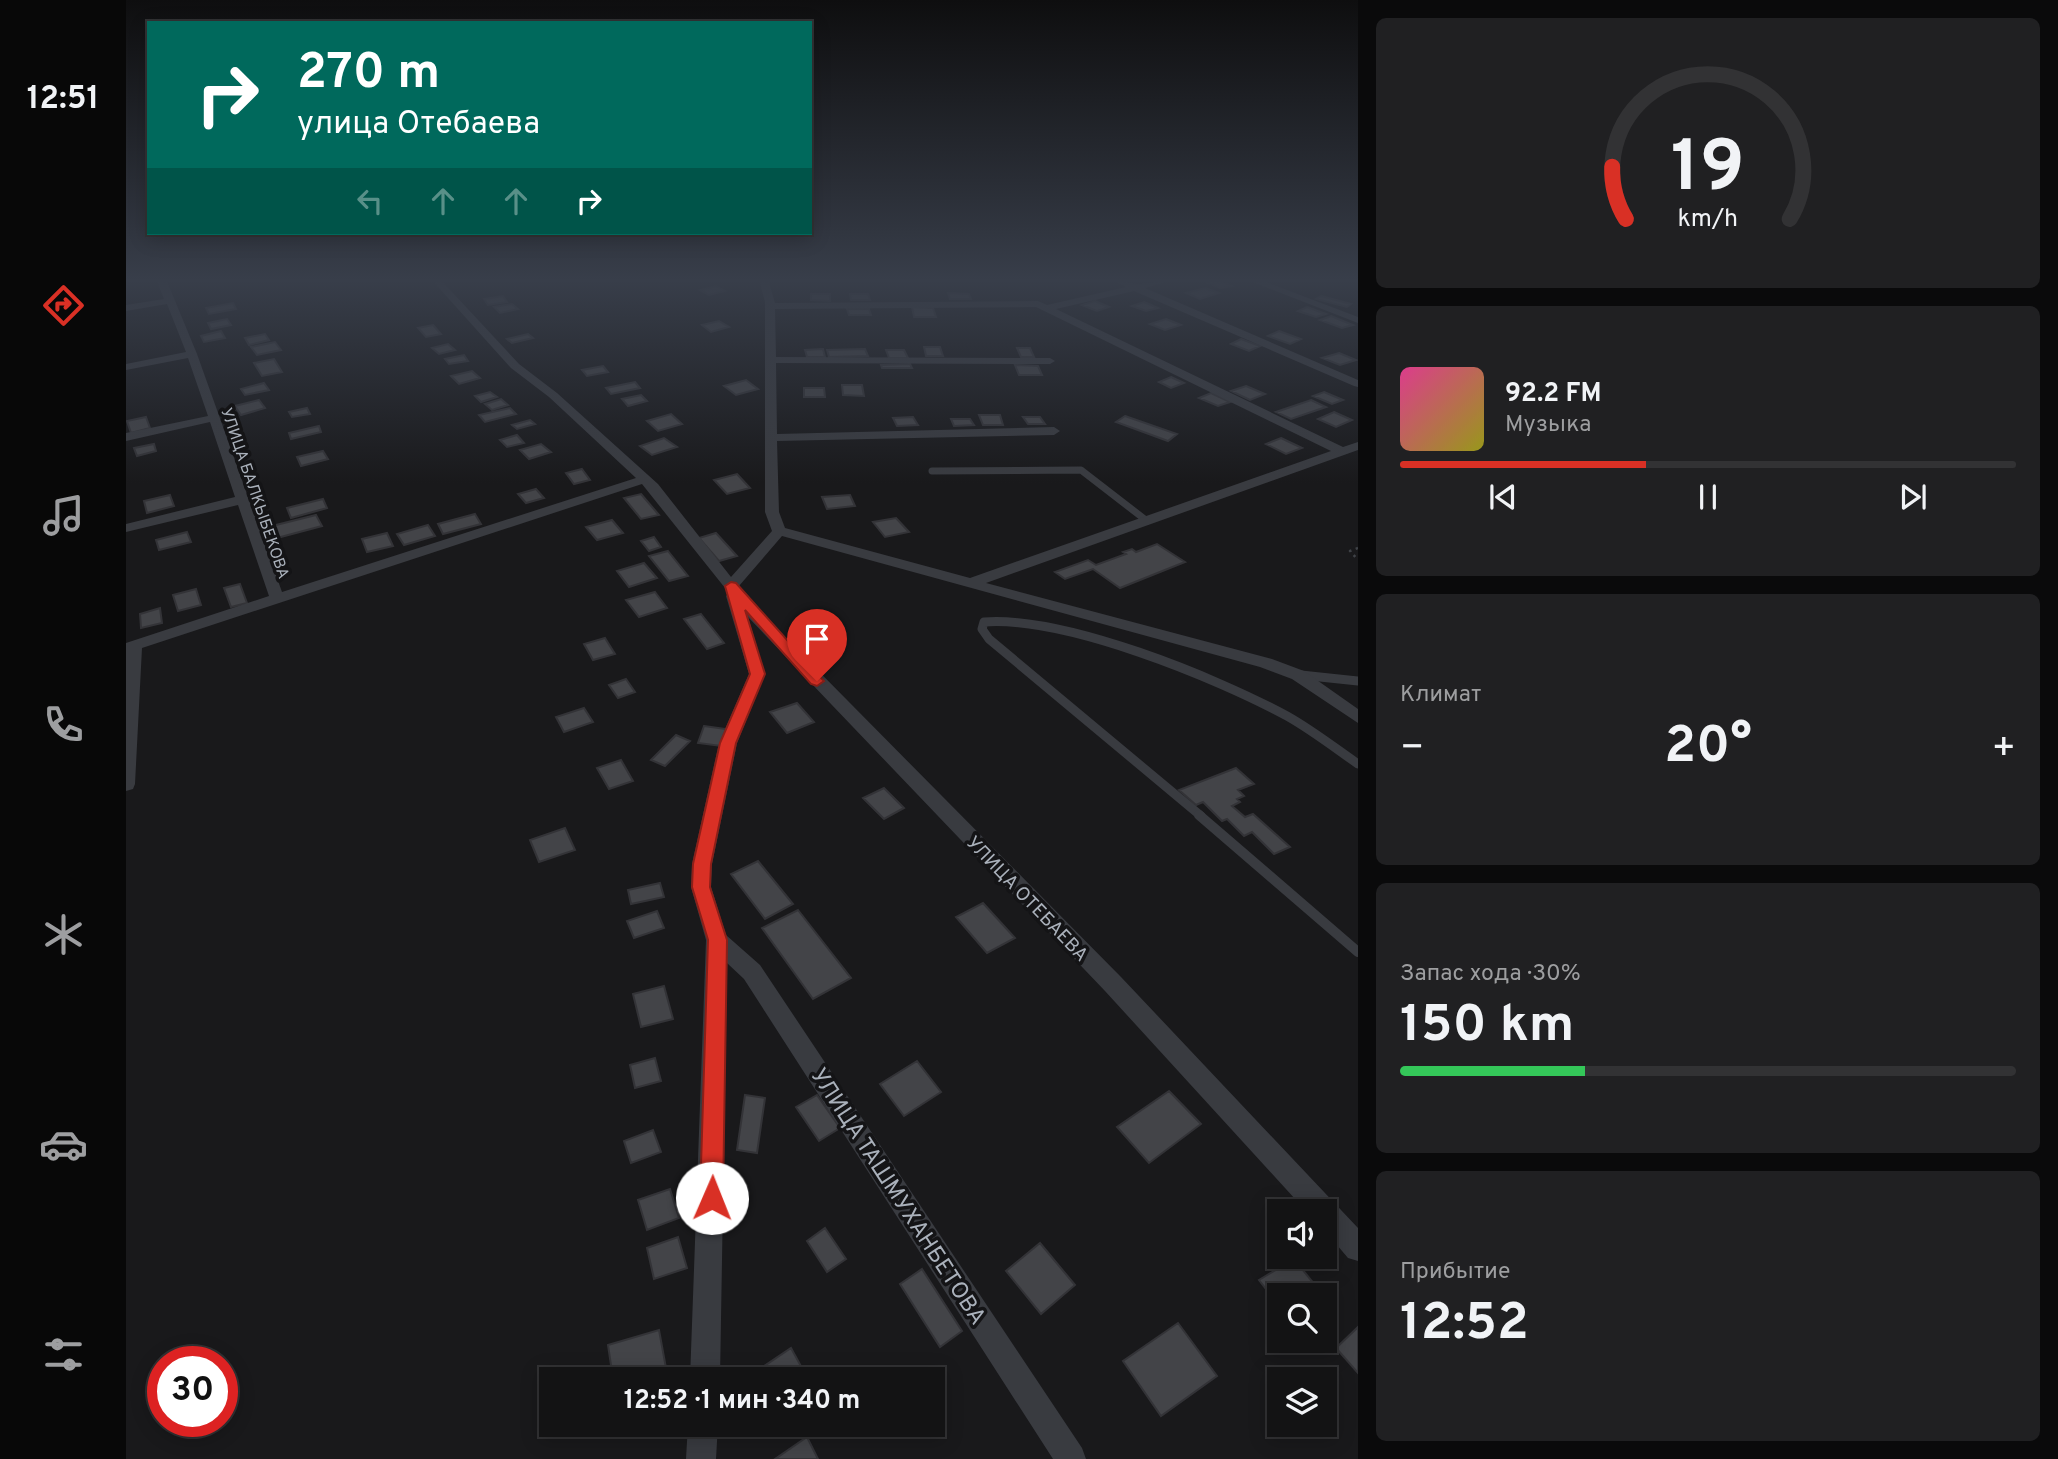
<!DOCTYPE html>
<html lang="ru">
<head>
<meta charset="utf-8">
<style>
	body { margin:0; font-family:Overpass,sans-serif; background:#202022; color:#f1f3f6; height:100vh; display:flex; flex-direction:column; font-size:26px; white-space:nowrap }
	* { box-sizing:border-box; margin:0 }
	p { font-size:23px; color:#9d9ea0 }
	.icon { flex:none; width:38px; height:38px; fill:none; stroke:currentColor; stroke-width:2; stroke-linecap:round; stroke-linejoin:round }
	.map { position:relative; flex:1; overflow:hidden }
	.drawer { display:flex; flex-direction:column; gap:18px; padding:18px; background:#0a0a0b; width:700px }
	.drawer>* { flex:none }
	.top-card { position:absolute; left:21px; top:21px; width:665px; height:214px; border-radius:0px; box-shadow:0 4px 18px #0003,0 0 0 2px #323234; background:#00695c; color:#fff; overflow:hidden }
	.fabs { position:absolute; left:1141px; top:1199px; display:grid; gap:14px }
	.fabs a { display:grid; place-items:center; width:70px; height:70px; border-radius:0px; background:#131314; box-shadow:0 4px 18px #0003,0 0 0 2px #323234; font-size:35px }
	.speed { position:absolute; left:21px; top:1346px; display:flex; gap:14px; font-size:35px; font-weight:700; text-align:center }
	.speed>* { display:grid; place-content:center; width:91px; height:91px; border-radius:50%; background:#131314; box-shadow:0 4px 18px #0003,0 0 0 2px #323234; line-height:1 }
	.speed .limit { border:10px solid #d22; background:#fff; color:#111 }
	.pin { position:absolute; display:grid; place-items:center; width:60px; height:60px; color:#fff; margin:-72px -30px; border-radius:50% 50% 50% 0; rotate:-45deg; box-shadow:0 0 7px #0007 }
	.pin .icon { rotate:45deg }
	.me { position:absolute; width:77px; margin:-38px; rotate:1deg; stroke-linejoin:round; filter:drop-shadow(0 0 5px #0008) }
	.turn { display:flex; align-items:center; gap:24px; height:147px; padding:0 35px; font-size:32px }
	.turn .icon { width:91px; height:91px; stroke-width:2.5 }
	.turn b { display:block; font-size:49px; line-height:60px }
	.lanes { display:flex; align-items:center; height:66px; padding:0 35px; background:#0003; justify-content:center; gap:35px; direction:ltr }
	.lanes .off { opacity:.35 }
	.big { font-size:52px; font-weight:700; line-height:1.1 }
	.drawer .widget { flex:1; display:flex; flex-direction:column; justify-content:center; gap:10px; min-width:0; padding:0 24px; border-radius:10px; background:#202022 }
	.drawer .dial { align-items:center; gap:0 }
	.dial svg { height:182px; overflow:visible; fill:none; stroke:#323234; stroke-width:7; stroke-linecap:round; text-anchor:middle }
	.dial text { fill:#f1f3f6; stroke:none }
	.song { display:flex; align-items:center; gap:21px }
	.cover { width:84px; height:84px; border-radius:10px; background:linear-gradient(135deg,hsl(330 70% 55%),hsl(60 70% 35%)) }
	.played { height:7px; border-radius:4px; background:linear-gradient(90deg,#d93025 40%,#323234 40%) }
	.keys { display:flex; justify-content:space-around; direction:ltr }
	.heat { display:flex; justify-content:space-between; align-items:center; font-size:38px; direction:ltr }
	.charge { height:10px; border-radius:5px; background:linear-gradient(90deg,#34c759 30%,#323234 0) }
	.trip { position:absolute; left:413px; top:1367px; width:406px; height:70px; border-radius:0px; background:#131314; box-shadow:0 4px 18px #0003,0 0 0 2px #323234; font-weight:700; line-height:70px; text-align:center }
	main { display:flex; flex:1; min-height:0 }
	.menu { display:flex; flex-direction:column; width:126px; justify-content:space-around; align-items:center; background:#080808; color:#9d9ea0 }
	.menu .icon { width:49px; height:49px }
	.menu .current { color:#d93025 }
	.menu b { font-size:32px; color:#f1f3f6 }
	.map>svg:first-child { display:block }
	.building { fill:#434448; stroke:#333337; stroke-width:2 }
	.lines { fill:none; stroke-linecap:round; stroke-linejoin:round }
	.path { stroke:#3f4247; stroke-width:2.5; stroke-dasharray:2.5 4.5; stroke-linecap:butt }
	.service-far2 { stroke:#393b40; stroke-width:7 }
	.service-far1 { stroke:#393b40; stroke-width:9 }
	.service { stroke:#393b40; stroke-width:10 }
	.minor { fill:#393b40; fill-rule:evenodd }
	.route { fill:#d93025; stroke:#8d1f18; stroke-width:2 }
	.labels { text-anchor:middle; stroke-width:7; stroke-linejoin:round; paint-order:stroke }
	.far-street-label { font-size:16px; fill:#aab1bb; stroke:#141416 }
	.street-label { font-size:19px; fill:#aab1bb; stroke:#141416 }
	.near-street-label { font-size:23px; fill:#aab1bb; stroke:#141416 }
</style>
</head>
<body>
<main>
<nav class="menu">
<b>12:51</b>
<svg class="icon current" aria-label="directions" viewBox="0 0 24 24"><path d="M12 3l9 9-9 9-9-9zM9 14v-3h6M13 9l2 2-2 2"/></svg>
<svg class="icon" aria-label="music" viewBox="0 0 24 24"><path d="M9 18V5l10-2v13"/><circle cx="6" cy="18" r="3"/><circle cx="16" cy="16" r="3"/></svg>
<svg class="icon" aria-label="phone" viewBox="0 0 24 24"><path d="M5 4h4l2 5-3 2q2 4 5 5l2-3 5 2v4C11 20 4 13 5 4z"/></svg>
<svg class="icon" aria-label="climate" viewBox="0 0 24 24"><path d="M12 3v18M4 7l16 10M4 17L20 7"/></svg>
<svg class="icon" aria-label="car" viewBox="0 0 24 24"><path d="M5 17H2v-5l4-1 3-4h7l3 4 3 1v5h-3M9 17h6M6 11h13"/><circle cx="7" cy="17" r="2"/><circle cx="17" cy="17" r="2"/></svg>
<svg class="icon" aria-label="filters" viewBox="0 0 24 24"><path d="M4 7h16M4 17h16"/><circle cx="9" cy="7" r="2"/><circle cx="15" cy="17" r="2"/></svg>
</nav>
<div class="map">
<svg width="1232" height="1459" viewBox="0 0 1232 1459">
	<rect width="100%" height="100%" fill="#19191b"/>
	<!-- building -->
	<path class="building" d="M1091 279 1106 286 1094 288 1077 281Z
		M590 286 599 291 583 295 574 290Z
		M1079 288 1093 293 1074 299 1060 293Z
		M822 293 843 294 845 299H824Z
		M685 294H704V301L685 300Z
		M724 294H742L744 300H725Z
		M377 296 381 302 362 305 358 299Z
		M1195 296 1225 304 1221 307 1190 299Z
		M969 301 983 307 971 311 956 305Z
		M1018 302 1032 308 1020 311 1006 306Z
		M107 303 110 309 83 314 80 308Z
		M386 304 392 309 374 313 368 307Z
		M786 307 807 308 810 317H788Z
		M1181 307 1200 314 1190 317 1172 311Z
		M721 309H743L745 315H723Z
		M1205 316 1227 325 1216 328 1194 320Z
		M101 319 105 325 85 329 82 323Z
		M1040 319 1055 325 1039 330 1024 324Z
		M593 321 603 327 585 332 576 325Z
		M307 325 315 334 300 337 292 328Z
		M95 331 99 338 78 342 75 336Z
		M1153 331 1175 339 1164 344 1142 336Z
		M139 334 143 340 123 345 119 338Z
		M402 334 407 338 386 343 381 339Z
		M1115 339 1134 346 1123 351 1105 344Z
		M149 342 155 350 131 355 125 347Z
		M322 344 329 350 313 354 306 348Z
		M798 347H814L817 356H800Z
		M891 348H904L908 357H895Z
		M697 349 699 357H681L679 350Z
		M739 349 742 356 703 357 701 350Z
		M760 350H778L782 358H763Z
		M1213 353 1230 360 1214 365 1196 358Z
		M338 355 342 361 323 364 319 359Z
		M148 359 156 372 136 376 128 363Z
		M784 364 786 368H756L755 365Z
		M889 365 912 366 916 375H893Z
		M477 366 482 372 461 376 456 370Z
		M346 371 354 378 333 384 325 376Z
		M1045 377 1058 383 1045 388 1033 382Z
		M620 380 632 389 610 395 598 386Z
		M509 382 514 388 485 394 480 388Z
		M138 383 143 390 119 395 115 389Z
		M716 385H736L738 396 717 395Z
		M1120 386 1139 394 1124 400 1105 391Z
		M678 388H698L699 397H678Z
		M364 392 371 397 355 402 349 396Z
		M1198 392 1217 400 1206 404 1187 396Z
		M1085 393 1104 402 1092 406 1073 398Z
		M515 395 521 401 502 406 496 399Z
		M375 399 382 405 366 410 359 404Z
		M133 400 139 408 115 415 109 406Z
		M1185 400 1200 407 1165 419 1150 412Z
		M181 408 184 414 166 417 163 412Z
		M384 408 390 414 359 422 353 415Z
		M1208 412 1226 420 1210 427 1192 419Z
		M545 414 556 424 532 431 521 421Z
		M853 415H874L877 425H857Z
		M999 416 1051 434 1042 441 990 422Z
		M20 417 24 428 5 433 1 421Z
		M787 417 792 425 771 426 767 418Z
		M897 417H914L919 424H902Z
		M825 419H844L848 425 828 426Z
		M404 420 409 424 391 429 386 425Z
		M193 426 195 432 165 439 163 433Z
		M391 435 398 443 381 447 374 440Z
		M538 438 551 447 526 455 514 446Z
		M1155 438 1176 448 1160 454 1140 444Z
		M28 444 30 451 11 456 8 448Z
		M415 444 425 452 403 459 394 450Z
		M197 451 202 459 175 466 171 457Z
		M456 469 464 480 448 484 440 473Z
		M611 474 624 488 601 494 588 480Z
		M410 489 418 498 400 503 392 494Z
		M515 494 533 515 515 519 498 498Z
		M44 495 48 506 21 513 18 501Z
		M724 495 729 506 701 509 696 497Z
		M197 499 201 508 165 518 161 508Z
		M349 514 355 524 317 534 312 524Z
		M190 515 196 526 151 538 146 526Z
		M770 518 783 532 759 537 747 522Z
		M486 520 497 533 471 540 460 527Z
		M302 525 309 536 278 545 271 534Z
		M61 532 65 542 33 550 30 540Z
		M261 533 267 546 241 552 236 539Z
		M590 533 611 556 593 561 573 538Z
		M528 537 535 547 523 551 515 541Z
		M1031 544 1059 562 994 588 967 569 939 579 929 572 962 560 970 565 1000 554 997 552 1006 549 1010 552Z
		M542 551 562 576 543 581 523 556Z
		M518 563 531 578 503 587 491 571Z
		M114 584 121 603 105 607 98 588Z
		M70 589 75 605 52 611 47 595Z
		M529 592 541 608 513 617 500 600Z
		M34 608 36 623 15 628 14 614Z
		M575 614 598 643 581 649 558 619Z
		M479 638 489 654 467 660 458 644Z
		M500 679 509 692 492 698 483 685Z
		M671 703 688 722 661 733 644 712Z
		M458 708 467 722 438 732 430 717Z
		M578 726 600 729 595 746 572 743Z
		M550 735 564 741 539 766 525 760Z
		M495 760 507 781 483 789 471 768Z
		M1110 768 1128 784 1112 790 1118 796 1111 799 1114 802 1106 806 1119 817 1127 814 1164 847 1148 854 1126 832 1118 836 1101 819 1096 821 1077 802 1070 805 1053 790Z
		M758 788 778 808 758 819 737 798Z
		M439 828 449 850 413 862 404 840Z
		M632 861 667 904 639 919 605 874Z
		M534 883 538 897 505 904 502 890Z
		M857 903 889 938 861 953 830 917Z
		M672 910 725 978 687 999 636 928Z
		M531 911 538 928 508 938 501 921Z
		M538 986 547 1019 515 1027 507 994Z
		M529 1058 535 1081 509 1088 504 1065Z
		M791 1061 815 1092 778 1116 754 1084Z
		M1043 1091 1075 1124 1023 1163 991 1127Z
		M619 1095 639 1098 631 1153 611 1150Z
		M691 1095 714 1128 693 1141 670 1107Z
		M527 1130 535 1152 505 1163 498 1141Z
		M544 1189 553 1218 521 1230 512 1200Z
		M699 1228 720 1259 701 1272 681 1241Z
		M552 1237 561 1268 528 1279 521 1248Z
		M914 1243 949 1285 915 1314 880 1271Z
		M1168 1259 1197 1295H1153V1306L1133 1280Z
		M796 1269 836 1331 814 1347 774 1284Z
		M1199 1298 1211 1313 1199 1321Z
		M1052 1323 1091 1376 1035 1416 997 1361Z
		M1232 1327V1373L1210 1348Z
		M533 1330 542 1379H487L482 1345Z
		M665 1348 682 1379H619Z
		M681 1437 692 1459H649Z"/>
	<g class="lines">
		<!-- path -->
		<path class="path" d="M1232 548 1224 551 1232 560"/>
		<!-- service-far2 -->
		<path class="service-far2" d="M806 471 955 470 1021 521"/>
		<!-- service-far1 -->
		<path class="service-far1" d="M1175 675 1232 681
			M1075 816 863 639 856 629 858 622C939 616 1089 677 1161 716 1186 730 1209 748 1232 764"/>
		<!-- service -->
		<path class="service" d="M1073 815 1232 952"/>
		<!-- minor -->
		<path class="minor" d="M30 279H40L71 354 156 592 510 478 423 397 385 368 305 279H314L393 364 431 393 532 484 605 577 646 531 639 512V302L633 279H642L649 303 912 301 921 305 1000 287 985 279C994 279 1003 284 1012 284 1025 284 1038 279 1051 279L1019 288 1232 380V387L1228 386 1008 291 930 309 1217 447 1232 442V450L860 583 1146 659 1178 671 1232 709V723L1166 679 1134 667 656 536 613 586 629 607 995 977 1232 1228V1261L1222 1258 1199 1231V1211H1180L979 991 622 617 639 674 611 743 586 864 585 887 600 935 634 965 956 1448 960 1459H927L618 979 601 963 594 1379H564L580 940 565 887 566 864 593 743 623 674 600 596 603 593 516 484 16 648 9 784 7 789 0 791V643L143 596 112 505 0 532V524L109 497 84 422 0 441V433L82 416 62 358 0 370V364L60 352 41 304 0 311V305L38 299ZM910 307 1205 451 844 578 659 528 653 512 651 441 928 435 934 431 928 427 651 434 650 363 924 364 929 361 924 358 650 357 649 309Z
			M1119 279H1132L1232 317V323Z
			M562 1424H592L590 1459H560Z"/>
	</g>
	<!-- sky -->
	<linearGradient id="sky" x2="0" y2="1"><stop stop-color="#0e0e0f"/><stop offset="0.58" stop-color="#383e4a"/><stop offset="1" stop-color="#383e4a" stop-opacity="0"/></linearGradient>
	<rect width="1232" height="483" fill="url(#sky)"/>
	<!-- route -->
	<path class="route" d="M605 582 610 583 698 681 691 686 685 684 619 610 639 674 610 743 585 864 584 887 601 940 597 1198 594 1206 586 1209 577 1206 574 1198 582 940 566 887 567 864 594 743 624 674 599 586Z"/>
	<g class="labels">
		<!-- far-street labels -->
		<g class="far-street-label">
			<text transform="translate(130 493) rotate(71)" y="6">УЛИЦА БАЛКЫБЕКОВА</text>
		</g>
		<!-- street labels -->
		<g class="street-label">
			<text transform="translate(902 898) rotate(46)" y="7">УЛИЦА ОТЕБАЕВА</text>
		</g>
		<!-- near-street labels -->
		<g class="near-street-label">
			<text transform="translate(773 1196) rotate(57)" y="8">УЛИЦА ТАШМУХАНБЕТОВА</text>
		</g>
	</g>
</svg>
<div class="fabs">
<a><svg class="icon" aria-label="sound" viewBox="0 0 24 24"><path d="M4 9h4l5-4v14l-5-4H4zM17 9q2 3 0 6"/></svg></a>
<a><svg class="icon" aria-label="search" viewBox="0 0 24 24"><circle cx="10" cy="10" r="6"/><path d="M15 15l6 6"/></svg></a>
<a><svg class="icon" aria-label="layers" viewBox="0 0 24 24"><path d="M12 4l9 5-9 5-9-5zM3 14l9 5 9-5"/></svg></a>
</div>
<div class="speed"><div class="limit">30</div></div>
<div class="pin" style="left:691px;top:681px;background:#d93025"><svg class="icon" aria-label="arrive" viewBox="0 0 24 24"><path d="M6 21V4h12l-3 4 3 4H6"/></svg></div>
<svg class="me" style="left:586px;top:1198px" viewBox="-20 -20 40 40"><circle r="19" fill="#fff"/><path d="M0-13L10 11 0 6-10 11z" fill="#d93025"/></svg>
<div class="trip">12:52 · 1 мин · 340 m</div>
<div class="top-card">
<div class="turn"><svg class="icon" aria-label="right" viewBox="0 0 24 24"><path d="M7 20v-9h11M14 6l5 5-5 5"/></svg><div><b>270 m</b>улица Отебаева</div></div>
<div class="lanes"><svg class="icon off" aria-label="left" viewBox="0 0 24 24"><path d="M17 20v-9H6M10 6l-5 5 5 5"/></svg><svg class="icon off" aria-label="ahead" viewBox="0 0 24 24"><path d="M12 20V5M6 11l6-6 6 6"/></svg><svg class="icon off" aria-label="ahead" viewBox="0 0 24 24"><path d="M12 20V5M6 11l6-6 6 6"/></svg><svg class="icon" aria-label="right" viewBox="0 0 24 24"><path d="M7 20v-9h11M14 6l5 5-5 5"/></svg></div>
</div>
</div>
<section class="drawer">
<div class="widget dial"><svg viewBox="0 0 100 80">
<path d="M14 69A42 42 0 1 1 86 69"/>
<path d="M14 69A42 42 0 0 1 8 46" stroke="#d93025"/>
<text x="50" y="56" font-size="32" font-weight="700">19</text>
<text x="50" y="72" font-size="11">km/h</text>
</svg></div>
<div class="widget">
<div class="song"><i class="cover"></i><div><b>92.2 FM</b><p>Музыка</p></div></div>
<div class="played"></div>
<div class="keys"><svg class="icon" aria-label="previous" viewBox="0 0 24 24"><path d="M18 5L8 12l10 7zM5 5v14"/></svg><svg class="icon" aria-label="pause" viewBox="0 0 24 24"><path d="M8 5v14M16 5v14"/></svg><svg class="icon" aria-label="next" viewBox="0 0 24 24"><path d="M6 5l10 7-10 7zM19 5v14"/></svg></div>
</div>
<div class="widget"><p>Климат</p>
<div class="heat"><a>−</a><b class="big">20°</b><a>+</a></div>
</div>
<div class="widget"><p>Запас хода · 30%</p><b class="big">150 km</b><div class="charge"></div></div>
<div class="widget"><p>Прибытие</p><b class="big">12:52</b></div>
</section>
</main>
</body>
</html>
